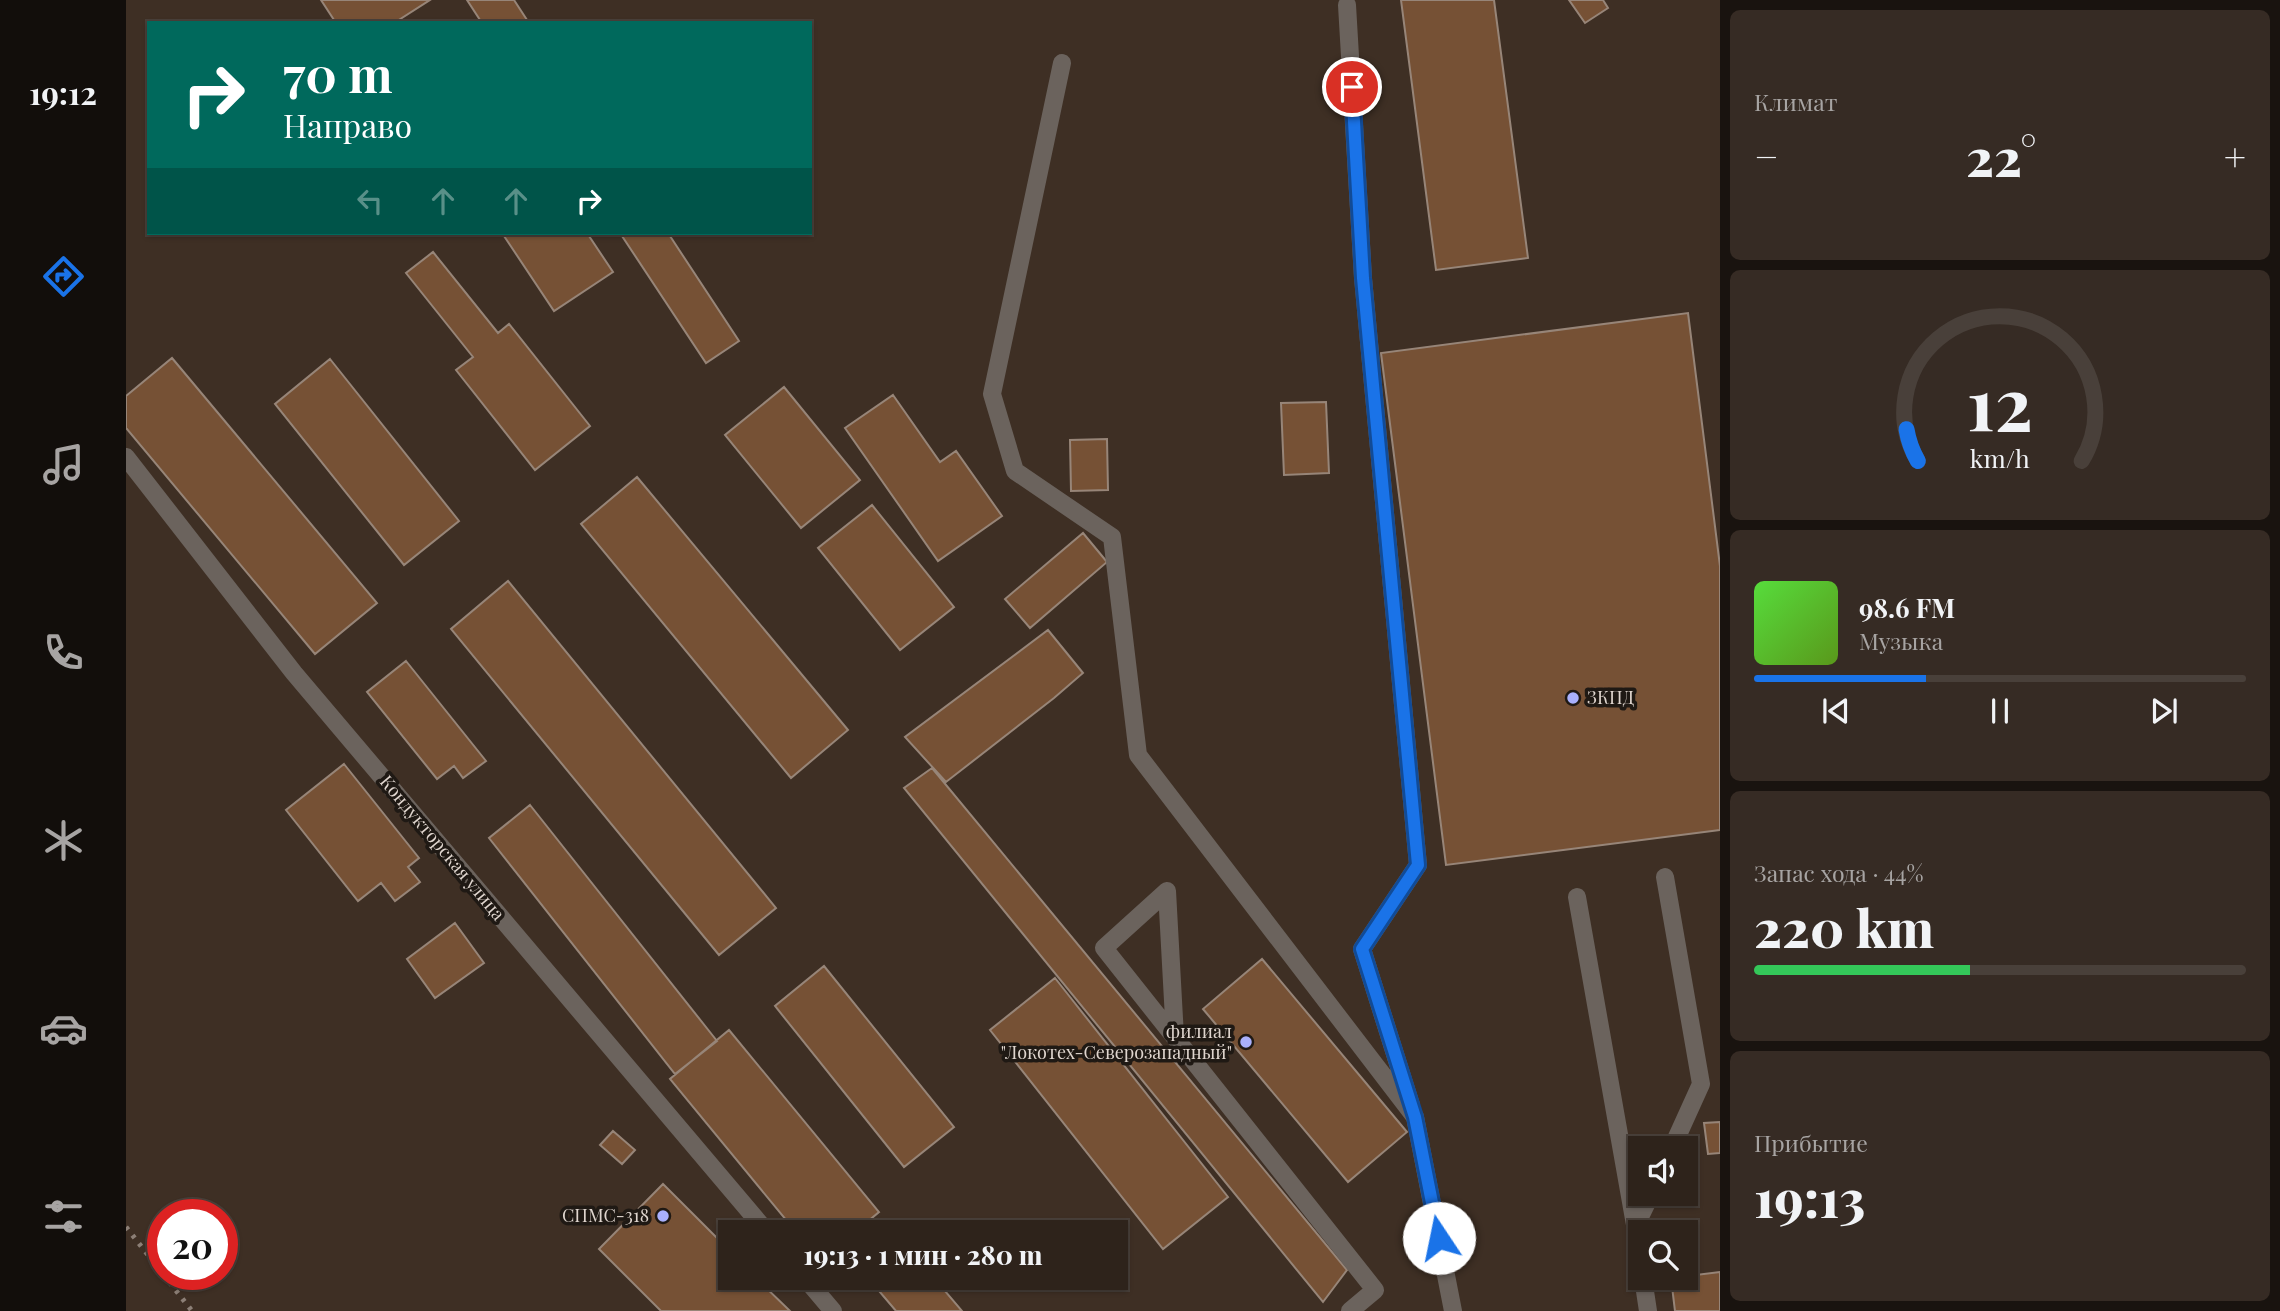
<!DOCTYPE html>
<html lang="ru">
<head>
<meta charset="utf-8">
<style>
	body { margin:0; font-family:"Playfair Display",serif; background:#362b24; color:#f1f3f6; height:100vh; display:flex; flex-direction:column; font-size:26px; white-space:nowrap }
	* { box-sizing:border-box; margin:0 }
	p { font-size:23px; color:#a7a4a3 }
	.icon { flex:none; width:38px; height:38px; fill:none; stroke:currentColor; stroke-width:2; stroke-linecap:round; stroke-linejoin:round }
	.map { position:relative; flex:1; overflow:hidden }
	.panel { display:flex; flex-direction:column; gap:10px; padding:10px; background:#19130f; width:560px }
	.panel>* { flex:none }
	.guide { position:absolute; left:21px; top:21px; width:665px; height:214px; border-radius:0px; box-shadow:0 2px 5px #0004,0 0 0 2px #49403a; background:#00695c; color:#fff; overflow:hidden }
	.fabs { position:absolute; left:1502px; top:1136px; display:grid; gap:14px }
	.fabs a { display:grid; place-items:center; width:70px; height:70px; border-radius:0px; background:#2e231b; box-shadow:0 2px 5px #0004,0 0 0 2px #49403a; font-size:35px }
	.speed { position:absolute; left:21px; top:1199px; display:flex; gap:14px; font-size:35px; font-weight:700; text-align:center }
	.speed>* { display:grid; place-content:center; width:91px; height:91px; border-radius:50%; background:#2e231b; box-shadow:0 2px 5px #0004,0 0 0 2px #49403a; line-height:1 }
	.speed .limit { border:10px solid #d22; background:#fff; color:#111 }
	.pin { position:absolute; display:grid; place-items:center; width:60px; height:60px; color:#fff; margin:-30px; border:4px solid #fff; border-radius:50%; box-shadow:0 2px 7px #0007 }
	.me { position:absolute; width:77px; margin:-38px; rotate:349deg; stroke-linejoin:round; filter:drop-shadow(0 0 5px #0008) }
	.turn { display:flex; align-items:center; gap:24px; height:147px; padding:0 21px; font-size:32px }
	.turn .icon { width:91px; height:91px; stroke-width:2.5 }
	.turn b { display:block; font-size:49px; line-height:60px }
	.lanes { display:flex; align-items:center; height:66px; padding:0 21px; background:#0003; justify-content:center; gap:35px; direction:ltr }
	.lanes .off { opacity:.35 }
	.big { font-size:52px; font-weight:800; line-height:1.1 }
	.panel .card { flex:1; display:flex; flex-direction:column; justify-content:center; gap:10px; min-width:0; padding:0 24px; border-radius:10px; background:#362b24 }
	.panel .dial { align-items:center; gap:0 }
	.dial svg { height:182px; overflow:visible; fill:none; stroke:#49403a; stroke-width:7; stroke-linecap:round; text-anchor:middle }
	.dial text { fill:#f1f3f6; stroke:none }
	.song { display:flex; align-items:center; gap:21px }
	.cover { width:84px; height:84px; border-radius:10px; background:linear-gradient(135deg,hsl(110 70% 55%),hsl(90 70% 35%)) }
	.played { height:7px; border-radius:4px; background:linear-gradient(90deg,#1a73e8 35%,#49403a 35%) }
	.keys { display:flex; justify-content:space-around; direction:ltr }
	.heat { display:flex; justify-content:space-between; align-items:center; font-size:38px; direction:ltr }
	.charge { height:10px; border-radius:5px; background:linear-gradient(90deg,#34c759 44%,#49403a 0) }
	.trip { position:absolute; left:592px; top:1220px; width:410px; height:70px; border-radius:0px; background:#2e231b; box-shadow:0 2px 5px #0004,0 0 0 2px #49403a; font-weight:800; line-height:70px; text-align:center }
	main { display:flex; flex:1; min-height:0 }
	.dock { display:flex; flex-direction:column; width:126px; justify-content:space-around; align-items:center; background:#120e0b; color:#a7a4a3 }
	.dock .icon { width:49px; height:49px }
	.dock .active { color:#1a73e8 }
	.dock b { font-size:32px; color:#f1f3f6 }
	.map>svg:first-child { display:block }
	.building { fill:#765135; stroke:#978578; stroke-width:2 }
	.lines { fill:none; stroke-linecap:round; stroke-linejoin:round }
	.minor { stroke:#6b635d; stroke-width:18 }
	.rail { stroke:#8c7f76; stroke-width:5; stroke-dasharray:3.5 7; stroke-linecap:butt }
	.route-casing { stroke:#114b97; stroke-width:18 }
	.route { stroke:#1a73e8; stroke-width:12 }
	.poi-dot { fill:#a9b0fc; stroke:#1f1914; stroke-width:2.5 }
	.labels { text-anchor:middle; stroke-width:7; stroke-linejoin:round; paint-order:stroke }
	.poi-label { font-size:18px; fill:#dfd5ce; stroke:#1f1914; text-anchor:end }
	.street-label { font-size:18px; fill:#dfd5ce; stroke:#1f1914 }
</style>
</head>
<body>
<main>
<nav class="dock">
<b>19:12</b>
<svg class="icon active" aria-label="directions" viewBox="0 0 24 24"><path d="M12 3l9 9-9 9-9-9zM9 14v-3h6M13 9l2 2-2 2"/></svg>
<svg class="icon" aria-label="music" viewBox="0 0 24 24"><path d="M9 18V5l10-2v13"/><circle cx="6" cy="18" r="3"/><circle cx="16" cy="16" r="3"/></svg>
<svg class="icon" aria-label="phone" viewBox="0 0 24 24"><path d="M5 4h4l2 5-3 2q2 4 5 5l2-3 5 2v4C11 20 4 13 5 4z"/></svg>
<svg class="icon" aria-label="climate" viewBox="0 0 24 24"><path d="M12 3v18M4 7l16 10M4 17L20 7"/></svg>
<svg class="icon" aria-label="car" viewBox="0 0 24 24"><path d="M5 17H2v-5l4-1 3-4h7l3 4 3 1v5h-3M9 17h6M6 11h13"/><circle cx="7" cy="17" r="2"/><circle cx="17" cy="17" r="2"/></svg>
<svg class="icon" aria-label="filters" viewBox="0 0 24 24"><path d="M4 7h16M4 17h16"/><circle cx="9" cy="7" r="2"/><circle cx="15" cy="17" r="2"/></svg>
</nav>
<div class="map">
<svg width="1594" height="1311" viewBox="0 0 1594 1311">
	<rect width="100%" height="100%" fill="#3e2f24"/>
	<!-- building -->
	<path class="building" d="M195 0H304L268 23H210Z
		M341 0H388L403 23H356Z
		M1275 0H1368L1402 258 1310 270Z
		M1443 0H1477L1482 8 1459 23Z
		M376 233H461L487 272 428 311Z
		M494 233H542L613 341 580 363Z
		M307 252 372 333 383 324 464 426 409 470 330 370 347 357 280 273Z
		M1562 313 1594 566V830L1320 865 1255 353Z
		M46 358 251 603 189 654 0 428V396Z
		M204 359 333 521 278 565 149 404Z
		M658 387 734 480 675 528 599 435Z
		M767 395 814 462 830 451 876 516 812 561 719 428Z
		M1200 402 1203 473 1158 475 1155 403Z
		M981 439 982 490 945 491 944 440Z
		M511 477 722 730 665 778 455 524Z
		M746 505 828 607 774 650 692 548Z
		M957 533 981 562 904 628 879 599Z
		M382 581 650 908 593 955 325 629Z
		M922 630 957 673 928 698 820 782 779 737Z
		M280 661 360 761 337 778 328 766 311 779 241 692Z
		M218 764 293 858 282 867 294 882 269 901 255 883 232 901 160 810Z
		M806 768 1221 1270 1197 1302 778 788Z
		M404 805 591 1041 549 1074 363 838Z
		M329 923 358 963 309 998 281 959Z
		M1136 959 1281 1132 1222 1182 1077 1009Z
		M698 966 828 1127 778 1167 649 1006Z
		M929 978 1102 1197 1037 1249 864 1030Z
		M603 1030 753 1212 729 1232H670L544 1079Z
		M1594 1122V1153L1582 1154 1578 1123Z
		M487 1131 509 1150 496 1164 474 1145Z
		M537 1184 604 1251V1278H630L664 1311H535L473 1249Z
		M1594 1272V1311H1549L1545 1278Z
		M742 1278H808L836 1311H770Z"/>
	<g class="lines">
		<!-- minor -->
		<path class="minor" d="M1221 5 1237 278 1292 865 1236 949 1285 1105
			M936 63 866 394 889 471 986 537 1012 755 1289 1117 1327 1311
			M0 457 168 673 641 1232
			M1539 877 1575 1084 1546 1148
			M1451 897 1514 1253
			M1049 1037 1041 891 978 948 1249 1290 1224 1311
			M1510 1225 1525 1194
			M679 1278 707 1311
			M1517 1278 1522 1311"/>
		<!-- rail -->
		<path class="rail" d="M0 1227 37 1274
			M37 1274 66 1311"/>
	</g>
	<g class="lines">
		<defs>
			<path id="route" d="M1226 87 1237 278 1292 865 1236 949 1289 1117 1313 1238"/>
		</defs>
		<!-- route casing -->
		<use href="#route" class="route-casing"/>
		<!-- route -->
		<use href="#route" class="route"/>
	</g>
	<!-- markers -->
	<g class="poi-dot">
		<circle cx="1447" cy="698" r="7"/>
		<circle cx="1120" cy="1042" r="7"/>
		<circle cx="537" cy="1216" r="7"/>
	</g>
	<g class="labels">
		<!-- poi labels -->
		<g class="poi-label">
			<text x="1461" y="704" text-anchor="start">ЗКПД</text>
			<text x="1106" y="1038">филиал<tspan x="1106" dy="21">"Локотех-Северозападный"</tspan></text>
			<text x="523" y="1222">СПМС-318</text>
		</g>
		<!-- street labels -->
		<g class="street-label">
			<text transform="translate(316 848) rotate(50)" y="6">Кондукторская улица</text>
		</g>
	</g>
</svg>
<div class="fabs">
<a><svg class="icon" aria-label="sound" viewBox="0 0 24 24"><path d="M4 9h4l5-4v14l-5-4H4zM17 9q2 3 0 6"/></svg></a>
<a><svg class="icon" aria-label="search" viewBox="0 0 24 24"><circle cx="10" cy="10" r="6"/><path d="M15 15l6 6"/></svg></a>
</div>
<div class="speed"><div class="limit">20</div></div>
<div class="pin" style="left:1226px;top:87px;background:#d93025"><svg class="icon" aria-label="arrive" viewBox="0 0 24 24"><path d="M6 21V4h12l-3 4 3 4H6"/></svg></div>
<svg class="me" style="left:1313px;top:1238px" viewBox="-20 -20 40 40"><circle r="19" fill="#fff"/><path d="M0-13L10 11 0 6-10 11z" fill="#1a73e8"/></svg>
<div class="trip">19:13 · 1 мин · 280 m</div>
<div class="guide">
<div class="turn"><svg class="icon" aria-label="right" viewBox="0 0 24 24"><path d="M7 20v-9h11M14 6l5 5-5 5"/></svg><div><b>70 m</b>Направо</div></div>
<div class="lanes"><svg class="icon off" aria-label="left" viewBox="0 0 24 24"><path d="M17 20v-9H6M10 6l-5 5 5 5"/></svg><svg class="icon off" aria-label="ahead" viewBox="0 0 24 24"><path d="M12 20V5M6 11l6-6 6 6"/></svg><svg class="icon off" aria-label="ahead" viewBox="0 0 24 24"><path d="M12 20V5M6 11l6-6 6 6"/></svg><svg class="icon" aria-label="right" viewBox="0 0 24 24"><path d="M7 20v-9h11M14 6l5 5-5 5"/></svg></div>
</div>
</div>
<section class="panel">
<div class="card"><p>Климат</p>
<div class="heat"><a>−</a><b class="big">22°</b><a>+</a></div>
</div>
<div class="card dial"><svg viewBox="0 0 100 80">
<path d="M14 69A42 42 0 1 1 86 69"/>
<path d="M14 69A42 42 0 0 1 9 55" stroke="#1a73e8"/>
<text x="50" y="56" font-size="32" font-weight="700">12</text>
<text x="50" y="72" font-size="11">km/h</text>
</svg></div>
<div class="card">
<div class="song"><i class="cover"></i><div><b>98.6 FM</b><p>Музыка</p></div></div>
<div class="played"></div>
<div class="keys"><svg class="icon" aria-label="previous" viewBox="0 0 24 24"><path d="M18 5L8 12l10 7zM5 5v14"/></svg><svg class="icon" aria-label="pause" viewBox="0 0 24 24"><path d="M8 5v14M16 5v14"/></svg><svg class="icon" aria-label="next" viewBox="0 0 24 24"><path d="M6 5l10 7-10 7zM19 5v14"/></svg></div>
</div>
<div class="card"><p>Запас хода · 44%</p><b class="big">220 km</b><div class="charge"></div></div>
<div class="card"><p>Прибытие</p><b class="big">19:13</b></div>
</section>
</main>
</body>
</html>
